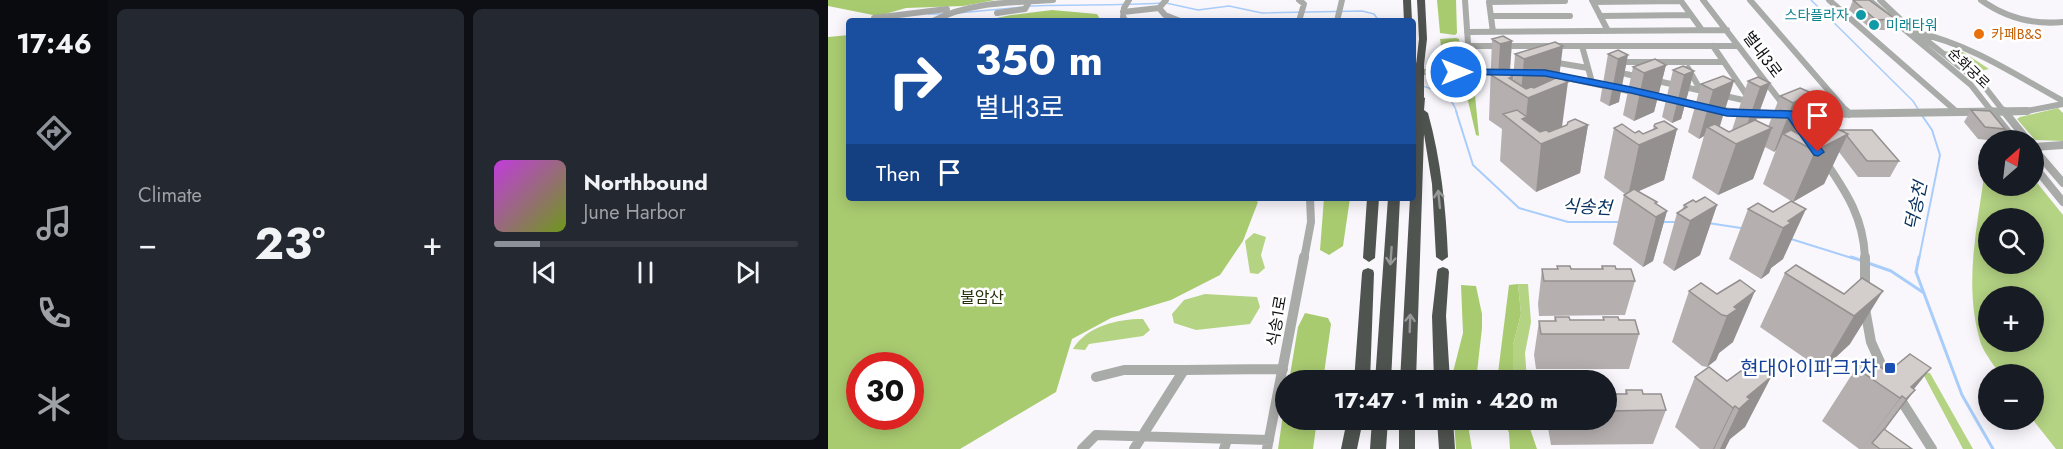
<!DOCTYPE html>
<html lang="en">
<head>
<meta charset="utf-8">
<style>
	body { margin:0; font-family:Jost,"Noto Sans KR",sans-serif; background:#242831; color:#f1f3f6; height:100vh; display:flex; flex-direction:column; font-size:22px; white-space:nowrap }
	* { box-sizing:border-box; margin:0 }
	p { font-size:20px; color:#9ea1a6 }
	.icon { flex:none; width:33px; height:33px; fill:none; stroke:currentColor; stroke-width:2; stroke-linecap:round; stroke-linejoin:round }
	.map { position:relative; flex:1; overflow:hidden }
	.panel { display:flex; flex-direction:column; gap:9px; padding:9px; background:#0d0f14; width:720px }
	.panel>* { flex:none }
	.top-card { position:absolute; left:18px; top:18px; width:570px; height:183px; border-radius:6px; box-shadow:0 3px 15px #0003; background:#1a4fa0; color:#fff; overflow:hidden }
	.needle { width:39px; rotate:28deg }
	.buttons { position:absolute; left:1150px; top:130px; display:grid; gap:12px }
	.buttons a { display:grid; place-items:center; width:66px; height:66px; border-radius:50%; background:#171b24; box-shadow:0 3px 15px #0003; font-size:30px }
	.speed { position:absolute; left:18px; top:352px; display:flex; gap:12px; font-size:30px; font-weight:700; text-align:center }
	.speed>* { display:grid; place-content:center; width:78px; height:78px; border-radius:50%; background:#171b24; box-shadow:0 3px 15px #0003; line-height:1 }
	.speed .limit { border:9px solid #d22; background:#fff; color:#111 }
	.pin { position:absolute; display:grid; place-items:center; width:51px; height:51px; color:#fff; margin:-62px -26px; border-radius:50% 50% 50% 0; rotate:-45deg; box-shadow:0 0 6px #0007 }
	.pin .icon { rotate:45deg }
	.me { position:absolute; width:66px; margin:-33px; rotate:90deg; stroke-linejoin:round; filter:drop-shadow(0 0 4px #0008) }
	.turn { display:flex; align-items:center; gap:21px; height:126px; padding:0 30px; font-size:27px }
	.turn .icon { width:78px; height:78px; stroke-width:2.5 }
	.turn b { display:block; font-size:42px; line-height:51px }
	.then { display:flex; align-items:center; height:57px; padding:0 30px; background:#0003; gap:12px; font-size:22px }
	.big { font-size:45px; font-weight:700; line-height:1.1 }
	.panel .widget { flex:1; display:flex; flex-direction:column; justify-content:center; gap:9px; min-width:0; padding:0 21px; border-radius:9px; background:#242831 }
	.song { display:flex; align-items:center; gap:18px }
	.cover { width:72px; height:72px; border-radius:9px; background:linear-gradient(135deg,hsl(290 70% 55%),hsl(80 70% 35%)) }
	.played { height:6px; border-radius:3px; background:linear-gradient(90deg,#8c9099 15%,#363941 15%) }
	.keys { display:flex; justify-content:space-around; direction:ltr }
	.heat { display:flex; justify-content:space-between; align-items:center; font-size:33px; direction:ltr }
	.panel .tiles { flex:1; display:grid; gap:9px; grid-template-columns:repeat(2,1fr) }
	.trip { position:absolute; left:447px; top:370px; width:342px; height:60px; border-radius:30px; background:#171b24; box-shadow:0 3px 15px #0003; font-weight:700; line-height:60px; text-align:center }
	main { display:flex; flex:1; min-height:0 }
	.dock { display:flex; flex-direction:column; width:108px; justify-content:space-around; align-items:center; background:#090b0e; color:#9ea1a6 }
	.dock .icon { width:42px; height:42px }
	.dock .selected { color:#8c9099 }
	.dock b { font-size:27px; color:#f1f3f6 }
	.map>svg:first-child { display:block }
	.green { fill:#b4d383; fill-rule:evenodd }
	.forest { fill:#a9cb70; fill-rule:evenodd }
	.lines { fill:none; stroke-linecap:round; stroke-linejoin:round }
	.stream-far2 { stroke:#a9cdfa; stroke-width:1.5 }
	.stream-far1 { stroke:#a9cdfa; stroke-width:2 }
	.stream { stroke:#a9cdfa; stroke-width:3 }
	.minor-far2 { stroke:#a9aba9; stroke-width:6 }
	.minor-far1 { stroke:#a9aba9; stroke-width:8 }
	.minor { stroke:#a9aba9; stroke-width:10 }
	.highway { fill:#505451; fill-rule:evenodd }
	.highway-bridge { stroke:#505451; stroke-width:8 }
	.wall { fill:#b5b0af }
	.shaded-wall { fill:#94908f }
	.building { fill:#d3cdcc; stroke:#94908f; stroke-width:1.5 }
	.oneway { stroke:#969897 }
	.route { fill:#1a73e8; stroke:#114b97; stroke-width:1.5 }
	.culture-dot { fill:#0f9aa8; stroke:#fff; stroke-width:2 }
	.food-dot { fill:#e8710a; stroke:#fff; stroke-width:2 }
	.transit-dot { fill:#1a4fb4; stroke:#fff; stroke-width:2 }
	.labels { text-anchor:middle; stroke-width:5; stroke-linejoin:round; paint-order:stroke }
	.far-culture-label { font-size:14px; fill:#0d838f; stroke:#fff; text-anchor:end }
	.far-food-label { font-size:14px; fill:#c56008; stroke:#fff; text-anchor:start }
	.far-street-label { font-size:14px; fill:#0e0d0f; stroke:#fff }
	.street-label { font-size:16px; fill:#0e0d0f; stroke:#fff }
	.park-label { font-size:16px; fill:#24310a; stroke:#fff }
	.water-label { font-size:18px; font-style:italic; fill:#06305e; stroke:#fff }
	.near-transit-label { font-size:20px; fill:#164399; stroke:#fff; text-anchor:end }
</style>
</head>
<body>
<main>
<nav class="dock">
<b>17:46</b>
<svg class="icon selected" aria-label="directions" viewBox="0 0 24 24"><path d="M12 3l9 9-9 9-9-9zM9 14v-3h6M13 9l2 2-2 2"/></svg>
<svg class="icon" aria-label="music" viewBox="0 0 24 24"><path d="M9 18V5l10-2v13"/><circle cx="6" cy="18" r="3"/><circle cx="16" cy="16" r="3"/></svg>
<svg class="icon" aria-label="phone" viewBox="0 0 24 24"><path d="M5 4h4l2 5-3 2q2 4 5 5l2-3 5 2v4C11 20 4 13 5 4z"/></svg>
<svg class="icon" aria-label="climate" viewBox="0 0 24 24"><path d="M12 3v18M4 7l16 10M4 17L20 7"/></svg>
</nav>
<section class="panel">
<div class="tiles">
<div class="widget"><p>Climate</p>
<div class="heat"><a>−</a><b class="big">23°</b><a>+</a></div>
</div>
<div class="widget">
<div class="song"><i class="cover"></i><div><b>Northbound</b><p>June Harbor</p></div></div>
<div class="played"></div>
<div class="keys"><svg class="icon" aria-label="previous" viewBox="0 0 24 24"><path d="M18 5L8 12l10 7zM5 5v14"/></svg><svg class="icon" aria-label="pause" viewBox="0 0 24 24"><path d="M8 5v14M16 5v14"/></svg><svg class="icon" aria-label="next" viewBox="0 0 24 24"><path d="M6 5l10 7-10 7zM19 5v14"/></svg></div>
</div>
</div>
</section>
<div class="map">
<svg width="1235" height="449" viewBox="0 0 1235 449">
	<rect width="100%" height="100%" fill="#f9f7fc"/>
	<!-- green -->
	<path class="green" d="M1116 51 1135 52 1161 69 1147 72Z
		M1230 108 1235 113V141L1207 140 1189 119 1192 117Z
		M1156 156 1161 157V186H1206V179L1235 215V449H1228L1205 420 1206 375H1172C1166 365 1157 354 1153 344 1135 287 1149 228 1157 170ZM1161 219H1206V264H1161ZM1161 297H1206V342H1161Z
		M426 233 438 237 433 255 437 268 430 274 422 273 417 241Z
		M690 284H700L703 322 697 353 699 381H685L684 379 685 345 693 314Z
		M377 294 429 297 432 307 422 324 368 330 346 323 344 314 356 300Z
		M315 319 322 330 315 336 261 344 257 350 245 349C259 326 289 319 315 319Z
		M1094 372 1102 373 1145 449H1135Z"/>
	<!-- forest -->
	<path class="forest" d="M0 0H167L135 6 78 8 50 16 0 6Z
		M609 0H628L629 33 627 35 612 33Z
		M224 10 269 14 273 21H154L183 15Z
		M21 35V198H423L430 202 415 241 392 275 343 300 283 318 244 339 228 392 132 449H0V37ZM32 366H82V417H32Z
		M628 38 631 39 632 65 616 66 612 39Z
		M631 78 643 81 646 85 651 136 648 135 640 101 620 84 621 80Z
		M496 198H522L515 246 501 255 492 250Z
		M690 284 693 314 685 345V381H669L681 285Z
		M633 285 648 286 654 314V328L648 381H626L625 372 635 333Z
		M477 313 500 318 503 324 495 381H461L470 327Z
		M457 401 458 420H489L485 449H450Z
		M626 420H643L641 431 644 449H628Z
		M676 420H699L709 449H682L681 433Z"/>
	<g class="lines">
		<!-- stream-far2 -->
		<path class="stream-far2" d="M983 0 1085 101 1090 109
			M338 3 370 10 401 6 434 13 534 11 546 14 551 21
			M201 6C245 4 289 6 333 3
			M130 13 195 7
			M100 14H115
			M585 83C603 89 623 92 629 113"/>
		<!-- stream-far1 -->
		<path class="stream-far1" d="M628 111 645 165 691 208 740 222H791
			M835 222H848
			M880 223 913 228
			M963 239 1027 259
			M1091 259 1112 155 1104 130 1093 114"/>
		<!-- stream -->
		<path class="stream" d="M1023 257 1035 261
			M1091 257 1088 272 1134 395 1165 449
			M1040 263 1063 271 1096 293"/>
		<!-- minor-far2 -->
		<path class="minor-far2" d="M338 0 331 8 337 15 352 21
			M471 0 476 4 471 21
			M637 0 642 72
			M764 0 780 31
			M875 0 957 107
			M922 0 1020 113
			M1001 0 1129 112
			M1041 0 1143 85 1165 113
			M1052 0 1073 20 1156 86 1177 113
			M1153 0C1178 18 1204 25 1235 22
			M765 2 853 1 874 30
			M295 12 331 8
			M169 13 197 9 201 2
			M663 16H742
			M772 16 863 15
			M46 18 119 9
			M105 21C143 1 184 3 225 0
			M298 21 295 17 296 8 301 0
			M509 21 514 0
			M639 32 899 30
			M665 32 661 2 737 1
			M1090 33C1142 44 1189 76 1235 101
			M640 46H910
			M754 46 764 82
			M724 62 760 68
			M793 62H896
			M860 68 873 91
			M585 72H696
			M720 74 904 113
			M798 74 915 100 920 97 885 46
			M1146 113 1194 112 1235 104"/>
		<!-- minor-far1 -->
		<path class="minor-far1" d="M895 111 925 115 1199 111
			M1018 111 1021 114
			M1163 111 1187 141
			M1176 111 1200 141
			M965 117 985 146
			M1206 147 1235 145
			M1206 149 1235 183
			M997 161C1019 193 1036 219 1037 259
			M1206 166 1235 202
			M476 259 483 222 482 198"/>
		<!-- minor -->
		<path class="minor" d="M1037 257V290
			M1037 309 1043 342 1057 373
			M268 377 296 370H356
			M1071 397 1104 449
			M254 449 268 435 441 440
			M306 449 356 370 455 369
			M396 449 399 440
			M439 449 476 257"/>
		<!-- highway -->
		<path class="highway" d="M575 0H583L584 21H576Z
			M589 0H597L599 39 596 65 592 68 588 65 591 39Z
			M592 95 597 98 596 110 600 113C613 160 618 208 620 257L614 261 608 257 604 184 596 134 588 381H572L582 198H585L587 98Z
			M539 198H551L547 258 541 262 535 258Z
			M560 198H572L563 381H547Z
			M615 267 620 269 621 272 618 316 622 381H606L604 316 609 272 610 269Z
			M540 268 545 270 546 273 542 381H526L534 273 535 270Z
			M519 420H535L529 449H513Z
			M544 420H560L558 449H542Z
			M571 420H587V449H571Z
			M609 420H625L627 449H611Z"/>
		<!-- highway-bridge -->
		<path class="highway-bridge" d="M592 65V98"/>
	</g>
	<!-- wall -->
	<path class="wall" d="M1025 0 1067 19 1062 30H1044L1021 10Z
		M664 39 684 41 682 74 685 76V81L687 54 731 78 734 127 760 125 752 173 708 192 672 161 674 129 661 120Z
		M790 50 791 102 781 106 772 101 780 54Z
		M838 65 826 112 806 121 795 115 805 67Z
		M845 70 866 71 853 119 844 123 834 117Z
		M895 76 892 127 901 132 905 130H904L920 81 942 83 928 121 940 127 952 96 984 93 968 133 978 138 1014 131V130L1071 161 1062 177H1030L1011 152 996 184 965 202 955 259 943 268 941 273 933 279 901 259 920 209 945 212 963 201 935 184 948 150 946 152 937 147 925 179 890 195 864 178 876 136 871 139 860 132 873 84Z
		M1143 110 1177 129 1170 141 1150 139 1136 122Z
		M826 126 849 129 836 180 810 191 829 202 828 204 839 211 825 261 815 267 785 244 796 195 797 194 776 178 786 128 815 134 825 130Z
		M868 202 889 205 872 255 846 271 835 263 849 213 854 210 856 205Z
		M729 266 743 269H773L774 266 788 269 807 281 797 315 711 316 710 304 714 269H729Z
		M957 273 1016 294 1034 278 1022 344 994 370 932 327Z
		M912 280 905 342 891 353 888 360 879 367 874 366 844 342 861 291 889 294Z
		M727 317 742 320H775V317L791 320 811 334 801 369H708L706 355 711 321H726Z
		M1028 368 1086 389 1057 430 1084 449H1031L994 421Z
		M867 377 899 381 943 377 917 427 902 439 897 449H872L847 427Z
		M798 390 815 394 838 410 825 444 723 445 720 428 722 420H778V394H797Z"/>
	<!-- shaded-wall -->
	<path class="shaded-wall" d="M684 41 681 78 685 76 684 88 670 79 672 44Z
		M735 46 730 86 740 82 734 127 708 139 694 119 698 118 700 98 693 93 696 59Z
		M800 55 791 102 781 106 790 59Z
		M838 65 826 112 806 121 816 73Z
		M866 71 853 119 844 123 856 75Z
		M906 81 891 129 879 127 876 136 871 139 885 90Z
		M942 83 924 131 915 136 932 87Z
		M984 93 966 139 955 134 948 150 946 152 965 103Z
		M760 125 752 173 708 192 713 144Z
		M944 128 925 179 890 195 908 144Z
		M849 129 836 180 800 196 811 145Z
		M1020 134 996 184 965 202 987 151Z
		M889 205 872 255 846 271 862 221Z
		M978 209 955 259 943 268 941 273 933 279 955 228 960 221Z
		M839 211 825 261 815 267 828 217Z
		M927 291 905 342 891 353 888 360 879 367 899 316 906 307Z
		M1055 291 1022 344 994 370 1026 316Z
		M1103 368 1078 399 1083 387Z
		M943 377 917 427 902 439 897 449H892L911 409 919 397Z
		M1087 390 1047 442 1045 443 1078 399Z
		M1074 396 1034 449 1072 398Z
		M907 406 886 449H885L905 408Z"/>
	<!-- building -->
	<path class="building" d="M1025 0H1041L1067 19 1048 20Z
		M675 36 684 41 672 44 664 39Z
		M727 42 735 46 696 59 687 54Z
		M790 50 800 55 790 59 780 54Z
		M827 59 838 65 816 73 805 67Z
		M855 66 866 71 856 75 845 70Z
		M676 71 685 76 681 78 698 89 703 87 706 88 730 77 740 82 700 98 663 75Z
		M895 76 906 81 885 90 873 84Z
		M930 77 942 83 932 87 920 81Z
		M972 88 984 93 965 103 952 96Z
		M689 110 699 117 694 119 712 132 718 130 721 132 739 125 740 122 747 119 760 125 713 144 675 114Z
		M1143 110 1162 111 1177 129 1157 127Z
		M927 120 944 128 908 144 879 127 887 124 901 132Z
		M836 121 849 129 811 145 786 128 794 124 807 133 811 131 815 134 829 128 826 126 827 124Z
		M1003 126 1020 134 987 151 955 134 963 130 978 138Z
		M1014 130H1044L1071 161H1039L1019 136 1020 134 1016 132Z
		M806 189 829 202 827 203 839 211 828 217 796 195Z
		M877 197 889 205 862 221 849 213 859 207 856 205 865 200 868 202Z
		M963 201 978 209 960 221 963 223 955 228 920 209 930 203 945 212Z
		M968 265 1016 294 1034 278 1055 291 1026 316 957 273Z
		M729 266H742L743 269H775L774 266H787L788 269H803L807 281H716L714 269H730Z
		M912 280 927 291 906 307 909 309 899 316 894 315 861 291 873 283 889 294Z
		M727 317H741L742 320H776L775 317H790L791 320H807L811 334H713L711 321H728Z
		M1082 354 1103 368 1083 387 1087 390 1078 399 1074 396 1072 398 1028 368 1039 358 1060 372Z
		M924 363 943 377 919 397 922 399 911 409 907 406 905 408 867 377 881 367 899 381Z
		M798 390H814L815 394H833L838 410 778 411V394H799Z
		M1056 429 1084 449H1052L1044 443Z"/>
	<!-- one-way arrows -->
	<defs><path id="oneway-shaft" d="M-6 0H5M1.5-3L5.5 0L1.5 3" fill="none" stroke-width="1.6" stroke-linecap="round" stroke-linejoin="round" transform="scale(1.5)"/></defs>
	<g class="oneway">
		<use href="#oneway-shaft" transform="translate(611 199) rotate(-96)"/>
		<use href="#oneway-shaft" transform="translate(563 256) rotate(94)"/>
		<use href="#oneway-shaft" transform="translate(582 323) rotate(-88)"/>
	</g>
	<!-- route -->
	<path class="route" d="M628 69 717 70 803 87 899 109 963 111 967 112 996 152 990 156 986 155 960 118 899 116 803 93 717 76 625 74V70Z"/>
	<!-- markers -->
	<g class="culture-dot">
		<circle cx="1033" cy="15" r="6"/>
		<circle cx="1046" cy="25" r="6"/>
	</g>
	<circle class="food-dot" cx="1151" cy="34" r="6"/>
	<rect class="transit-dot" x="1056" y="362" width="12" height="12" rx="3"/>
	<g class="labels">
		<!-- far-culture labels -->
		<g class="far-culture-label">
			<text x="1021" y="20">스타플라자</text>
			<text x="1058" y="30" text-anchor="start">미래타워</text>
		</g>
		<!-- far-food labels -->
		<g class="far-food-label">
			<text x="1163" y="39">카페B&amp;S</text>
		</g>
		<!-- far-street labels -->
		<g class="far-street-label">
			<text transform="translate(1141 68) rotate(44)" y="5">순화궁로</text>
		</g>
		<!-- street labels -->
		<g class="street-label">
			<text transform="translate(935 54) rotate(53)" y="6">별내3로</text>
			<text transform="translate(448 321) rotate(-80)" y="6">식송1로</text>
		</g>
		<!-- park labels -->
		<g class="park-label">
			<text x="154" y="303">불암산</text>
		</g>
		<!-- water labels -->
		<g class="water-label">
			<text transform="translate(1088 206) rotate(-78)" y="6">덕송천</text>
			<text transform="translate(759 207) rotate(3)" y="6">식송천</text>
		</g>
		<!-- near-transit labels -->
		<g class="near-transit-label">
			<text x="1050" y="375">현대아이파크1차</text>
		</g>
	</g>
</svg>
<div class="buttons">
<a><svg class="needle" viewBox="-14 -14 28 28"><path d="M0-13l5 13h-10z" fill="#e53935"/><path d="M0 13l5-13h-10z" fill="#9ea1a6"/></svg></a>
<a><svg class="icon" aria-label="search" viewBox="0 0 24 24"><circle cx="10" cy="10" r="6"/><path d="M15 15l6 6"/></svg></a>
<a>+</a>
<a>−</a>
</div>
<div class="speed"><div class="limit">30</div></div>
<div class="pin" style="left:990px;top:152px;background:#d93025"><svg class="icon" aria-label="arrive" viewBox="0 0 24 24"><path d="M6 21V4h12l-3 4 3 4H6"/></svg></div>
<svg class="me" style="left:628px;top:72px" viewBox="-20 -20 40 40"><circle r="17" fill="#1a73e8" stroke="#fff" stroke-width="3"/><path d="M0-11L8 9 0 5-8 9z" fill="#fff"/></svg>
<div class="trip">17:47 · 1 min · 420 m</div>
<div class="top-card">
<div class="turn"><svg class="icon" aria-label="right" viewBox="0 0 24 24"><path d="M7 20v-9h11M14 6l5 5-5 5"/></svg><div><b>350 m</b>별내3로</div></div>
<div class="then">Then<svg class="icon" aria-label="arrive" viewBox="0 0 24 24"><path d="M6 21V4h12l-3 4 3 4H6"/></svg></div>
</div>
</div>
</main>
</body>
</html>
